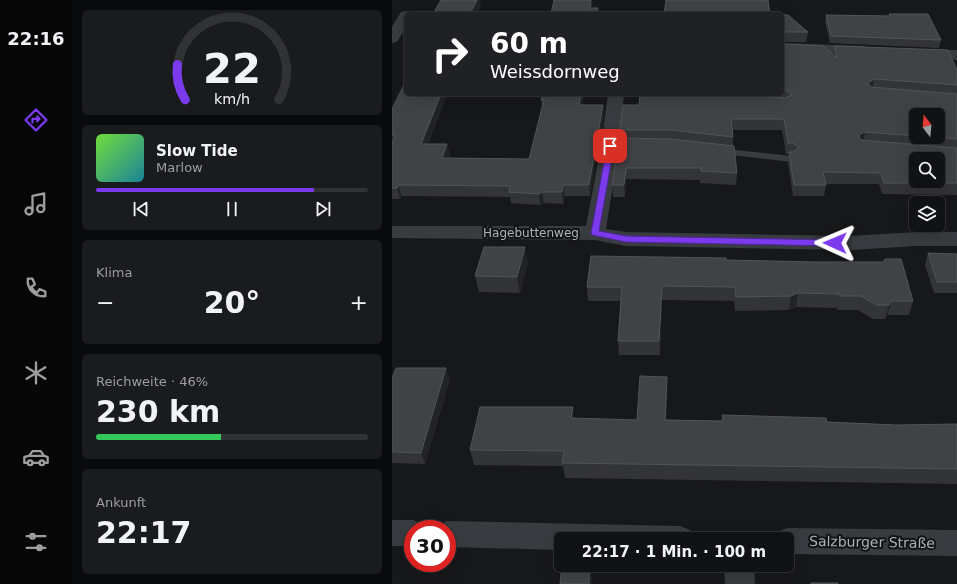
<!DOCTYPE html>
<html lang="de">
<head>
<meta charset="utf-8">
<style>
	body { margin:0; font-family:"DejaVu Sans",sans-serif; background:#1a1b1d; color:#f1f3f6; height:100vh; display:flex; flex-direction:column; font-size:15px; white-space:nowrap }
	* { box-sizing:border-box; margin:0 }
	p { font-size:13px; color:#9c9ea0 }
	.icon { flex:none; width:22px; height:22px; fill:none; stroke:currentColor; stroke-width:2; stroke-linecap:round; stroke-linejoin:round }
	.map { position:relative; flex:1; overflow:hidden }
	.side { display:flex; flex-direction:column; gap:10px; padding:10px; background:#090a0b; width:320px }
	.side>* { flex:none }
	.banner { position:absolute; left:12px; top:12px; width:380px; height:84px; border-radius:6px; box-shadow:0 4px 16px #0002,0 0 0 1px #303234; background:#202124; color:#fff; overflow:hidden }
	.needle { width:26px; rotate:344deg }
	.controls { position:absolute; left:517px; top:108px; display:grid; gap:8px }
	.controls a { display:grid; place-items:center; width:36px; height:36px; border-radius:6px; background:#111214; box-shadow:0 4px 16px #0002,0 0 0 1px #303234; font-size:20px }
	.speed { position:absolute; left:12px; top:520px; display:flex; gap:8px; font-size:20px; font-weight:700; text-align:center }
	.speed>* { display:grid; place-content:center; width:52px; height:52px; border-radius:50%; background:#111214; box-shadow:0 4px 16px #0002,0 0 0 1px #303234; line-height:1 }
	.speed .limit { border:6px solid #d22; background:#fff; color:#111 }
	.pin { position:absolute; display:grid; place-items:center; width:34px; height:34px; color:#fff; margin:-17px; border-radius:8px; box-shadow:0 2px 6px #0006 }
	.me { position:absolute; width:44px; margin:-22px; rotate:271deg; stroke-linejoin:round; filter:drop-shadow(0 0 3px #0008) }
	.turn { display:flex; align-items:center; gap:14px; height:84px; padding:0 20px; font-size:18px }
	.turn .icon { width:52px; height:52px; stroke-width:2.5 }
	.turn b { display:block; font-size:28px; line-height:34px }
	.big { font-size:30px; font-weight:600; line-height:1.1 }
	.side .widget { flex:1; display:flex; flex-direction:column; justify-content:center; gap:6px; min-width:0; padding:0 14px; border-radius:6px; background:#1a1b1d }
	.side .dial { align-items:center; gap:0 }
	.dial svg { height:104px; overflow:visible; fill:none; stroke:#303234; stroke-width:7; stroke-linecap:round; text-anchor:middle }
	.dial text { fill:#f1f3f6; stroke:none }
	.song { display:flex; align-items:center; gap:12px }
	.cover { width:48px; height:48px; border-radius:6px; background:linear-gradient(135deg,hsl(100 70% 55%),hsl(190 70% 35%)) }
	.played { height:4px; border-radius:2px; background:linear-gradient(90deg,#7c3aed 80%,#303234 80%) }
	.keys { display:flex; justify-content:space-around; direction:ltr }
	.heat { display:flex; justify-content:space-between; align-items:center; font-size:22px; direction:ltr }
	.charge { height:6px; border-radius:3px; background:linear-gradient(90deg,#34c759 46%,#303234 0) }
	.trip { position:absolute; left:162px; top:532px; width:240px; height:40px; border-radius:6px; background:#111214; box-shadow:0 4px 16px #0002,0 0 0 1px #303234; font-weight:600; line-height:40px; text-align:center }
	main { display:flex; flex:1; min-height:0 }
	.menu { display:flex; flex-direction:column; width:72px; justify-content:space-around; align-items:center; background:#070708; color:#9c9ea0 }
	.menu .icon { width:28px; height:28px }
	.menu .selected { color:#7c3aed }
	.menu b { font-size:18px; color:#f1f3f6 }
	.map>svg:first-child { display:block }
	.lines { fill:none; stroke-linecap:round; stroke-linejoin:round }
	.lane { fill:#383b3f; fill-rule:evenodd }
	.street { fill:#383b3f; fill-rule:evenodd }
	.wall { fill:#333438; fill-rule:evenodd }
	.shaded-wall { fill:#222326 }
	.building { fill:#404246; stroke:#505458; fill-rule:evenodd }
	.route { fill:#7c3aed; stroke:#51269a }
	.labels { text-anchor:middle; stroke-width:4; stroke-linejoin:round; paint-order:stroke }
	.street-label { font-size:12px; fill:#a9b2bb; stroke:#121315 }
	.near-street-label { font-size:14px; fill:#a9b2bb; stroke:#121315 }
</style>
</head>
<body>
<main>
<nav class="menu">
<b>22:16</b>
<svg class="icon selected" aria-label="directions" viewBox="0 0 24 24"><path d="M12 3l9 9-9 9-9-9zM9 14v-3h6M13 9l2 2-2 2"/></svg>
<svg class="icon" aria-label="music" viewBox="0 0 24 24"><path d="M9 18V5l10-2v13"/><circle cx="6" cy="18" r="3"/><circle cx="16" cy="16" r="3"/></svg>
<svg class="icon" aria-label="phone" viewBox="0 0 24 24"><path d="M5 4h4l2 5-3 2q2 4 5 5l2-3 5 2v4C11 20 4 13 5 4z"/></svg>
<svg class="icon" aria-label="climate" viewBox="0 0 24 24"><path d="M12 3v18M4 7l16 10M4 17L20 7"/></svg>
<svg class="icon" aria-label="car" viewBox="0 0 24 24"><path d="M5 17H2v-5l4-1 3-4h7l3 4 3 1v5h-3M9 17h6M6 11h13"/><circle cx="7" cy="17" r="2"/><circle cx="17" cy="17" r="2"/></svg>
<svg class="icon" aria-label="filters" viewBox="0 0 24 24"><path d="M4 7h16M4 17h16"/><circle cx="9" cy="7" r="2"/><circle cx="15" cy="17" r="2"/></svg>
</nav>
<section class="side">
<div class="widget dial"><svg viewBox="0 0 100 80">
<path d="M14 69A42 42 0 1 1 86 69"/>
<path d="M14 69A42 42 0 0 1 8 42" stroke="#7c3aed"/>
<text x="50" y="56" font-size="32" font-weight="700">22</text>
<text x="50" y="72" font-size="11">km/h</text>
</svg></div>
<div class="widget">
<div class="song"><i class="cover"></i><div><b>Slow Tide</b><p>Marlow</p></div></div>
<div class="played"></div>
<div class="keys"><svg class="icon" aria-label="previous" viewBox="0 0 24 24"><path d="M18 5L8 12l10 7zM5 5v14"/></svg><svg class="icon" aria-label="pause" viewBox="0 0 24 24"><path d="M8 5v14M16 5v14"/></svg><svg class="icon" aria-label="next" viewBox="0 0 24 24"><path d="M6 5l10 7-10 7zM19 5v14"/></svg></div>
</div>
<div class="widget"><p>Klima</p>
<div class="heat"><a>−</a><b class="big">20°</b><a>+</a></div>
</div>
<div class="widget"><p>Reichweite · 46%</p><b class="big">230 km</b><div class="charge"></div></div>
<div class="widget"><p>Ankunft</p><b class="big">22:17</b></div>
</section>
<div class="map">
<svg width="565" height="584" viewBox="0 0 565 584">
	<rect width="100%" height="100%" fill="#17181a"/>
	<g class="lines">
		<!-- lane -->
		<path class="lane" d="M326 148 399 156 404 159 399 162 322 153 321 151 322 149Z"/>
		<!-- street -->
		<path class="street" d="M14 11 20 14H14V27L5 42 0 43V27L9 12Z
			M390 43 472 46 477 48 480 51 477 54 472 56 390 53Z
			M528 50H565V60L523 58 520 55 523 52Z
			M216 94H232L227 146 214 229 234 232 458 236 525 232H565V246H525L458 250 234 246 203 240 0 238V226H194L209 146Z
			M0 520H21L31 524 34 529H21V546H0Z
			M55 521 288 526 298 530 303 539H169V550L55 547V529H43L45 525Z
			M395 528 565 530V556L395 554V539H381L385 532Z
			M332 565H362L363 584H333Z"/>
	</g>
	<!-- wall -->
	<path class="wall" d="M497 14 549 40 547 48 438 43 433 22 434 15 497 16Z
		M390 15 416 32 414 42H390Z
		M390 44 441 54 442 46 565 70V195L490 194 487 184H434L432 196H401L396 163 397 154H394L390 130H340L341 137V146L345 173 344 185 308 183V180L234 179 233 197H221L220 185 229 138 228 130 247 105 248 94H390ZM524 115 546 137H524Z
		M14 94H55L36 144H55L58 155 57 158 137 159 150 107 149 100 192 94 190 105H211L212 115 198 196H173L171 204 152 203 148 205 119 203 118 197 10 196 8 199H0V109Z
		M536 253 565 254V293H542L533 265Z
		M334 260 521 301 517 315H496L493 319H481L466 310H445V308L404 307 397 310 343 311 342 301 270 300 268 355H227L226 341 229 301H196L195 287Z
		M136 263 128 293 87 292 83 276Z
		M0 378 58 379 33 464 0 463Z
		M275 392 274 420 330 421V415L435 422 504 425 565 424V484L173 478 171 466 82 465 78 450 182 418 245 420Z"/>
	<!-- shaded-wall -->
	<path class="shaded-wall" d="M85 0H88L89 6 85 14H78Z
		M199 0H200V7L199 14 198 8Z
		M482 79 480 90 476 83Z
		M49 94H55L32 155 29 144Z
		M189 94H192L188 115 187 105Z
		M211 105 212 115 198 196 197 185Z
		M473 132 471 144 465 149 468 134Z
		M55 144 58 155 53 169 50 158Z
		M234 168V179L233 197 232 185Z
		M6 185 10 196 8 199 5 188Z
		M171 185 173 196 171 204 170 192Z
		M150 192 152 203 148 205 147 194Z
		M133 247 136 263 128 293 125 277Z
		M270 286V300L268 355 267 341Z
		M406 293 404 307 397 310 399 296Z
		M499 301 496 315 493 319 497 305Z
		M54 368 58 379 33 464 29 453Z
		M275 377V392L273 435V420Z
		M181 407 183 422 179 418Z
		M198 565 200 576V584H197Z"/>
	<!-- building -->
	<path class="building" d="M49 0H85L78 14H41Z
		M162 0H199L198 8H206L205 14H159Z
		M274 0H376L378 14H272Z
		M497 14H536L549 40 439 36 434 15 498 16Z
		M390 15H396L416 32H390Z
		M390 44 431 46 445 58 442 46 556 50 565 70V85L482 79 476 83 479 87 565 94V139L538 137H546V115H524V136L473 132 468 134 467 137 469 140 565 148V183H492L489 173 431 172 434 185H402L397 152H401L407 147 401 143H396L392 119H339L341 137 279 130H228L231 105H247L248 94H354L393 98 400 95 393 90 390 89ZM524 159H546V181H524Z
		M14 81V94H49L29 144H55L50 158 137 159 152 100H149L151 94H189L187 105H211L197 185H171L170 192H150L147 194 117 192 118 186 6 185 5 188H0V143L4 135H0V109Z
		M227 138 279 139 342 146 345 173 309 171V168H234L232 185H220Z
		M92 247H133L125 277 83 276Z
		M536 253 565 254V282H545Z
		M199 256 334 258V260L425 262H491L493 259H509L521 301H499L497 305H485L469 296H448V294L406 293 399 296 344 297 343 287 270 286 267 341H226L230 287H195Z
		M4 368H54L29 453 0 452V378Z
		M248 376 275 377 273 420 331 421 330 415 434 418 435 422 504 425 565 424V469L170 463 172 451 78 450 88 407H181L179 418 245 420Z
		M170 565H198L197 584H168Z
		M419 583H446V584H419Z"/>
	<!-- route -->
	<path class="route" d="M218 143 222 146 207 231 234 236 443 240 447 243 443 246 234 242 200 235 199 233 215 146Z"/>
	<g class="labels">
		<!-- street labels -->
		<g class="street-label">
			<text x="139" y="237">Hagebuttenweg</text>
		</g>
		<!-- near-street labels -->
		<g class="near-street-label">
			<text transform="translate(480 542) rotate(1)" y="5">Salzburger Straße</text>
		</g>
	</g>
</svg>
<div class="controls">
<a><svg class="needle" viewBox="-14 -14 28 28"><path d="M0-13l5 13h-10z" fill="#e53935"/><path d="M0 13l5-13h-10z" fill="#9c9ea0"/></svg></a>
<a><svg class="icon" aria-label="search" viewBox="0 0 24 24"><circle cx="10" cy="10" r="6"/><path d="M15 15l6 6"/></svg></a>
<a><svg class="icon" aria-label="layers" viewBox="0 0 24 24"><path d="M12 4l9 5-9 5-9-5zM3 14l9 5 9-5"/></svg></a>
</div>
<div class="speed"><div class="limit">30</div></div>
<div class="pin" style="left:218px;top:146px;background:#d93025"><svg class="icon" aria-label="arrive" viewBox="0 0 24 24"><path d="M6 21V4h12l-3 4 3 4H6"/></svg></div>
<svg class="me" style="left:443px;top:243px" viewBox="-20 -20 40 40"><path d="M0-17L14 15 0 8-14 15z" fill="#7c3aed" stroke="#fff" stroke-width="4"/></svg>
<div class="trip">22:17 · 1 Min. · 100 m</div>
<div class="banner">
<div class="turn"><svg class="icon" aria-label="right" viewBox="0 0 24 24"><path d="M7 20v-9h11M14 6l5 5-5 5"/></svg><div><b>60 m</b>Weissdornweg</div></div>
</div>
</div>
</main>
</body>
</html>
